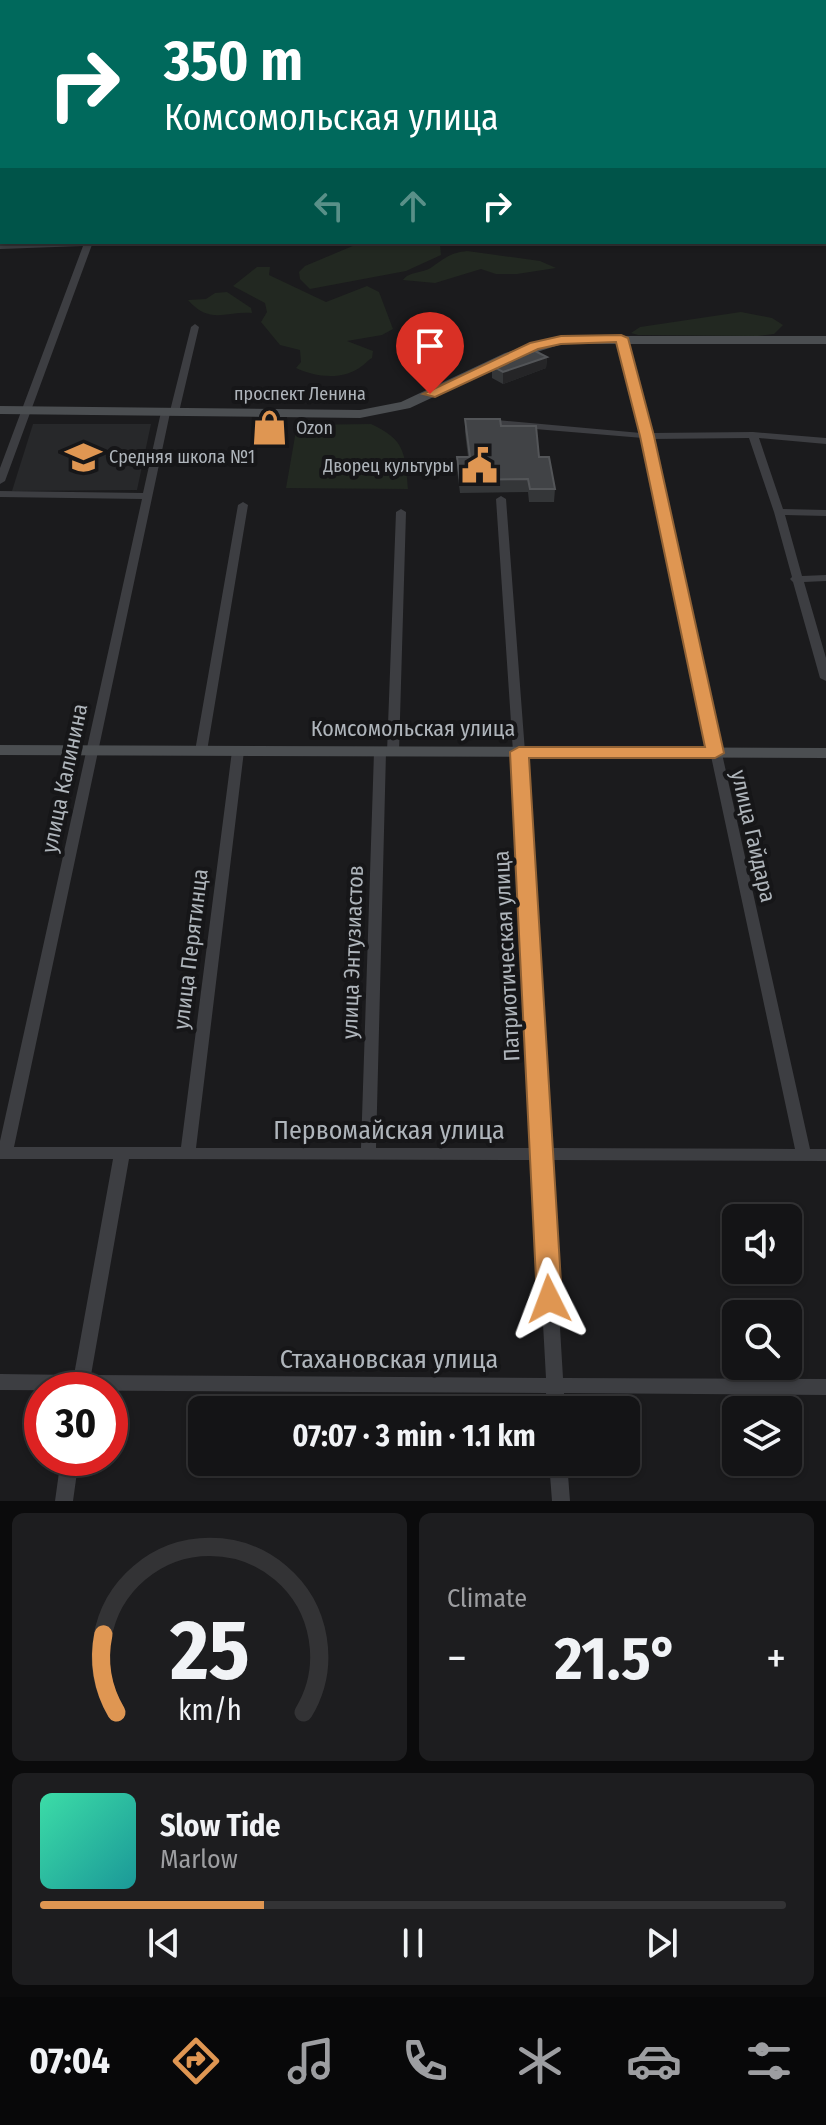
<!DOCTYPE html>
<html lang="en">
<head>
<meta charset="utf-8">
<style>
	body { margin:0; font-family:"Fira Sans Condensed",sans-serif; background:#1d1d1f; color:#f1f3f6; height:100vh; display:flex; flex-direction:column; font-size:30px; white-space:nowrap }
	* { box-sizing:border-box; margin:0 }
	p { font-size:26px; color:#9d9ea1 }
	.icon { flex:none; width:44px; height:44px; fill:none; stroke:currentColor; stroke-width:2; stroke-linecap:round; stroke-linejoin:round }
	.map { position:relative; height:1501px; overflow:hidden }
	.panel { display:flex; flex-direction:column; gap:12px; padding:12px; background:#0b0b0c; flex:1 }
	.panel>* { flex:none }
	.top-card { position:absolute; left:0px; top:0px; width:826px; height:244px; box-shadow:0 2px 6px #0004,0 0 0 2px #333335; background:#00695c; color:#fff; overflow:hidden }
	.controls { position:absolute; left:722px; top:1204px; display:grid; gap:16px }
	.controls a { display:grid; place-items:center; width:80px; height:80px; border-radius:12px; background:#141416; box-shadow:0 2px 6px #0004,0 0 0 2px #333335; font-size:40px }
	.speed { position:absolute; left:24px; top:1372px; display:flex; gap:16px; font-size:40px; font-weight:700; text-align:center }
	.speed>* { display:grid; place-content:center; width:104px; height:104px; border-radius:50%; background:#141416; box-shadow:0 2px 6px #0004,0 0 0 2px #333335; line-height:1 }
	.speed .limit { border:12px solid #d22; background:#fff; color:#111 }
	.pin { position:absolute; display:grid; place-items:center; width:68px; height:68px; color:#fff; margin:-82px -34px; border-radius:50% 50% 50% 0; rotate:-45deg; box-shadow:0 0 8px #0007 }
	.pin .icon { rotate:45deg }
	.me { position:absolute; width:88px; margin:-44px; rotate:357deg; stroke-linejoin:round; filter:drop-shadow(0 0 6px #0008) }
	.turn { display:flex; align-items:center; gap:28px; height:168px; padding:0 32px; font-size:36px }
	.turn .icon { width:104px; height:104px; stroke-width:2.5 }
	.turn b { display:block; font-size:56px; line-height:68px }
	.lanes { display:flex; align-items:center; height:76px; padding:0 32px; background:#0003; justify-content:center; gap:40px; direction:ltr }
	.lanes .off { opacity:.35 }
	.big { font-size:60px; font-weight:700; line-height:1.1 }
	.panel .card { flex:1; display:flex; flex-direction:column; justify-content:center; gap:12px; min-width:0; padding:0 28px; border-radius:12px; background:#1d1d1f }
	.panel .dial { align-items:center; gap:0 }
	.dial svg { height:208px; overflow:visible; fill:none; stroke:#333335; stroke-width:7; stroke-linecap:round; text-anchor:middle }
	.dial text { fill:#f1f3f6; stroke:none }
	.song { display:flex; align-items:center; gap:24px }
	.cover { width:96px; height:96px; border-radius:12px; background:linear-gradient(135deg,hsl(160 70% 55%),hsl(180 70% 35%)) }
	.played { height:8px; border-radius:4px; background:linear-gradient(90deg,#df9652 30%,#333335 30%) }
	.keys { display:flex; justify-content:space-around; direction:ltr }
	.heat { display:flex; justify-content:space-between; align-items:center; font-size:44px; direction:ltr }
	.panel .tiles { flex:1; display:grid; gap:12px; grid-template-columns:1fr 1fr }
	.card:last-child { grid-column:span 2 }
	.trip { position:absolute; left:188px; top:1396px; width:452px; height:80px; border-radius:12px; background:#141416; box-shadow:0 2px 6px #0004,0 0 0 2px #333335; font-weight:700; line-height:80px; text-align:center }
	.menu { display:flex; height:128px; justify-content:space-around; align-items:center; background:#080809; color:#9d9ea1 }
	.menu .icon { width:56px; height:56px }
	.menu .active { color:#df9652 }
	.menu b { font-size:36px; color:#f1f3f6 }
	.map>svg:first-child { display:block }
	.built { fill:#27282a }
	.green { fill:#222821 }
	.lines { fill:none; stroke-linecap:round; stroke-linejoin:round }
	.street { fill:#3d3e42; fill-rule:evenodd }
	.secondary { fill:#4b4e51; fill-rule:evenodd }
	.wall { fill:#343638 }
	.shaded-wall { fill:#252527 }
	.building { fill:#414346; stroke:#535558; stroke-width:2 }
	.route { fill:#df9652; stroke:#916235; stroke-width:2 }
	.labels { text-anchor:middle; stroke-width:8; stroke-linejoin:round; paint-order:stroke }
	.far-street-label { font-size:18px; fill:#afb5bb; stroke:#161618 }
	.far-poi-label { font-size:18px; fill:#afb5bb; stroke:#161618; text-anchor:start }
	.street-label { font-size:22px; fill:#afb5bb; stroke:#161618 }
	.near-street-label { font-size:26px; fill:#afb5bb; stroke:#161618 }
</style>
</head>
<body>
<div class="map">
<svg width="826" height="1501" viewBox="0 0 826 1501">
	<rect width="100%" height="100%" fill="#1b1b1d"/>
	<!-- built -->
	<path class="built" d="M33 424H151L137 490 12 491Z"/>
	<!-- green -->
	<path class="green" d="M431 242 440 245 441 255 406 271 310 289 300 279 299 272 305 266 355 245Z
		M467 251 540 261 556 268 517 274H496L481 269 435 283 403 280C409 271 422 274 432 267 445 258 450 253 467 251Z
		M257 267H270L269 275 326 302 367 286 379 292 393 329 382 335 347 341 373 351 372 358C368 360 365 364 362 366 343 381 315 377 296 368L301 362 300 350 280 345 261 322 267 312 265 303 233 286Z
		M227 292 251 308 252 313C225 311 210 325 188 300L206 299 215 293Z
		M741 312 772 318 783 325 774 334 758 336 638 335 631 333 640 327Z
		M371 424C406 440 405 454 408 489L286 488 297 425Z"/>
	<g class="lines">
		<!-- street -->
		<path class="street" d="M14 0H20L22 2H16Z
			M751 0H757L755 2H749Z
			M0 23H2V27H0Z
			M826 23V28L824 29V24Z
			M0 56 2 57V62L0 61Z
			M824 95H826V99H824Z
			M0 127H2V131H0Z
			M824 151H826V157H824Z
			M0 182H2V190H0Z
			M824 239H826V243L821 242H824Z
			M93 242 5 481 0 484V468L83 246 0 249V245Z
			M195 324 199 327 179 412 174 415 170 413 14 1147H181L232 751 238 747 244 751 196 1148H361L374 752 380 748 386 752 376 1148H534L513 752 496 499 501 496 506 499 525 752 549 1148 795 1149 643 438 486 425 481 422 486 419 641 433 617 338 624 336 651 433 753 432 826 438V444L759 438 783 509 826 510V516L785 515 802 576 826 575V581L804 582 826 658V681L820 678 793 582 790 579 792 577 774 512 749 438 652 439 810 1149H826V1161L550 1160 563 1378 826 1379V1395L564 1393 565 1410H547L546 1393 0 1390V1374L74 1375 113 1159H0V1141L142 499 0 497V491L143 493 161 412 166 409 170 411 191 327ZM129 1159 534 1160 546 1378 91 1375Z
			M243 502 248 505 207 751 201 755 195 751 238 505Z
			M401 509 406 512 399 752 393 756 387 752 396 512Z
			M61 1458H79L73 1501H55Z
			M549 1462H567L570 1501H552Z"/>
		<!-- secondary -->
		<path class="secondary" d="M561 336H826V344H562L515 359 410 408 360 418 0 414V406L360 410 401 402 505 353Z
			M0 745 826 748V758L0 755Z"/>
	</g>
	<!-- wall -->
	<path class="wall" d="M547 357 546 368 503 384 492 378V366Z
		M465 419 501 426 539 457 555 489 554 502H529L528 492 460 493 457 469V457H468L465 432Z"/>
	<!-- shaded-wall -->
	<path class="shaded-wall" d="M547 357 546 368 503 384V372Z"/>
	<!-- building -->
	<path class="building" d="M535 351 547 357 503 372 492 366Z
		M465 419H500L501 426H536L539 457H549L555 489H530L528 479 460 480 457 457H470Z"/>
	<!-- route -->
	<path class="route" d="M621 335 628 338 654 436 724 753 715 758H529L562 1299 558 1307 549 1310 540 1307 537 1299 510 752 519 747H705L640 436 616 342 561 344 538 349 435 397 423 394 530 343 561 336Z"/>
	<!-- icons -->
	<defs>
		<symbol id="shop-bare" viewBox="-9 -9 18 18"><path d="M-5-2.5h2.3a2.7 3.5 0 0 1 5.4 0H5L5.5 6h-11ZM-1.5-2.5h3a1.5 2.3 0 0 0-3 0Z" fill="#df9652" stroke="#161618" stroke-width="2.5" paint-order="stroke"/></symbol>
		<symbol id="school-bare" viewBox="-9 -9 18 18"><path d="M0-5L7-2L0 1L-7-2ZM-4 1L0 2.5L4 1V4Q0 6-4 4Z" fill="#df9652" stroke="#161618" stroke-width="2.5" paint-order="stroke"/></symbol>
		<symbol id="civic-bare" viewBox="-9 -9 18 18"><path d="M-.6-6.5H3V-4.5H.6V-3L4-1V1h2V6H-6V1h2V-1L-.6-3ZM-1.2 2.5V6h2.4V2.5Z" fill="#df9652" stroke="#161618" stroke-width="2.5" paint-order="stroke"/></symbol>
	</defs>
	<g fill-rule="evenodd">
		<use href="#shop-bare" x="244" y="402" width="51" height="51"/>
		<use href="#school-bare" x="58" y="432" width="51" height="51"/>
		<use href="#civic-bare" x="454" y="440" width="51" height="51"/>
	</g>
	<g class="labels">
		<!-- far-street labels -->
		<g class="far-street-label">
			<text x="300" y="400">проспект Ленина</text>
		</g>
		<!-- far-poi labels -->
		<g class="far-poi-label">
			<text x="296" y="434">Ozon</text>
			<text x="109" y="463">Средняя школа №1</text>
			<text x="454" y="472" text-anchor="end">Дворец культуры</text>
		</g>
		<!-- street labels -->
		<g class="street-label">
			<text x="413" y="736">Комсомольская улица</text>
			<text transform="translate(64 778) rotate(-78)" y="8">улица Калинина</text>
			<text transform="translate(754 836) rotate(77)" y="8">улица Гайдара</text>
			<text transform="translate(190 949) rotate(-83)" y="8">улица Перятинца</text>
			<text transform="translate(352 952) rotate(-88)" y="8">улица Энтузиастов</text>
			<text transform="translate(506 956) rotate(-93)" y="8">Патриотическая улица</text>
		</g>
		<!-- near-street labels -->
		<g class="near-street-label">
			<text x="389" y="1139">Первомайская улица</text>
			<text x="389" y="1368">Стахановская улица</text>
		</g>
	</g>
</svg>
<div class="controls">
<a><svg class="icon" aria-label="sound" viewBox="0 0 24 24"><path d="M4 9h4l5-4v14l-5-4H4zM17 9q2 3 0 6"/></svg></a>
<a><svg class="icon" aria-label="search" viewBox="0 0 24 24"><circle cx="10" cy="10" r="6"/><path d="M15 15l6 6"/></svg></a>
<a><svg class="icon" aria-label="layers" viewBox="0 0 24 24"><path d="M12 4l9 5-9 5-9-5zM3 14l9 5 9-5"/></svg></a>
</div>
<div class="speed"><div class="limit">30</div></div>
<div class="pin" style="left:430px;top:394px;background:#d93025"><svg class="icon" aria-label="arrive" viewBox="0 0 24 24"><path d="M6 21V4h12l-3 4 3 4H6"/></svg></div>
<svg class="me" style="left:549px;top:1299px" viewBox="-20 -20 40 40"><path d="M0-17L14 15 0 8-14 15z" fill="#df9652" stroke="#fff" stroke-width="4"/></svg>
<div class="trip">07:07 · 3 min · 1.1 km</div>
<div class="top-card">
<div class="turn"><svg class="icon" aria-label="right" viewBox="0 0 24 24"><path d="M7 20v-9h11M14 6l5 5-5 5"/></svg><div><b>350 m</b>Комсомольская улица</div></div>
<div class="lanes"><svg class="icon off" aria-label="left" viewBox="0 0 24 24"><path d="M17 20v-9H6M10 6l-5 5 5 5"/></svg><svg class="icon off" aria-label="ahead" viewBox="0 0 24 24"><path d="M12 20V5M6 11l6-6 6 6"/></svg><svg class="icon" aria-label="right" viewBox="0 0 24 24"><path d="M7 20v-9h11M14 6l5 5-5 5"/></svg></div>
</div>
</div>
<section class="panel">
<div class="tiles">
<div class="card dial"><svg viewBox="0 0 100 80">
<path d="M14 69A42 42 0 1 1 86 69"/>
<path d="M14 69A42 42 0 0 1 9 39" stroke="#df9652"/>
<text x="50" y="56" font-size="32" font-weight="700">25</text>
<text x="50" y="72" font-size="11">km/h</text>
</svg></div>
<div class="card"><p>Climate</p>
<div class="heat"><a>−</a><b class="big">21.5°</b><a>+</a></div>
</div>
<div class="card">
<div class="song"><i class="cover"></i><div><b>Slow Tide</b><p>Marlow</p></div></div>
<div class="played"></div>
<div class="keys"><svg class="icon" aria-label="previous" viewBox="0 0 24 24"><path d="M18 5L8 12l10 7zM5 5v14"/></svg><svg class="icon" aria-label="pause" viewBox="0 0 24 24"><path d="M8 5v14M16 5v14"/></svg><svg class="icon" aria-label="next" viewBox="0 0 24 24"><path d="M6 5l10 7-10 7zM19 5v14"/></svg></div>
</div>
</div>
</section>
<nav class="menu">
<b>07:04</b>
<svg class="icon active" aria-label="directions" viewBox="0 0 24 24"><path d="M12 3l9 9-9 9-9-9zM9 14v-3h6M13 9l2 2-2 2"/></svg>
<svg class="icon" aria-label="music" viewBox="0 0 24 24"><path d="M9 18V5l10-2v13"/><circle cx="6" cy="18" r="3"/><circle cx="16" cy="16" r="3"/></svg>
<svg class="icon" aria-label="phone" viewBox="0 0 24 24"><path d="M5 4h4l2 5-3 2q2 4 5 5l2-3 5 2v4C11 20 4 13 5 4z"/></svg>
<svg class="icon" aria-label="climate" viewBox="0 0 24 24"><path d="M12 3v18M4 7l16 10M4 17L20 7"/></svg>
<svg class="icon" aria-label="car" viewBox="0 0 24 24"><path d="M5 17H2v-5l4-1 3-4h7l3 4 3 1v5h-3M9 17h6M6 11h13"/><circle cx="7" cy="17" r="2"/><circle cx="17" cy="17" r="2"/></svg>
<svg class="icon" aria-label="filters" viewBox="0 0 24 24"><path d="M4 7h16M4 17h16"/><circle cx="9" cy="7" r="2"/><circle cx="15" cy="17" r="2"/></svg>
</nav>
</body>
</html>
